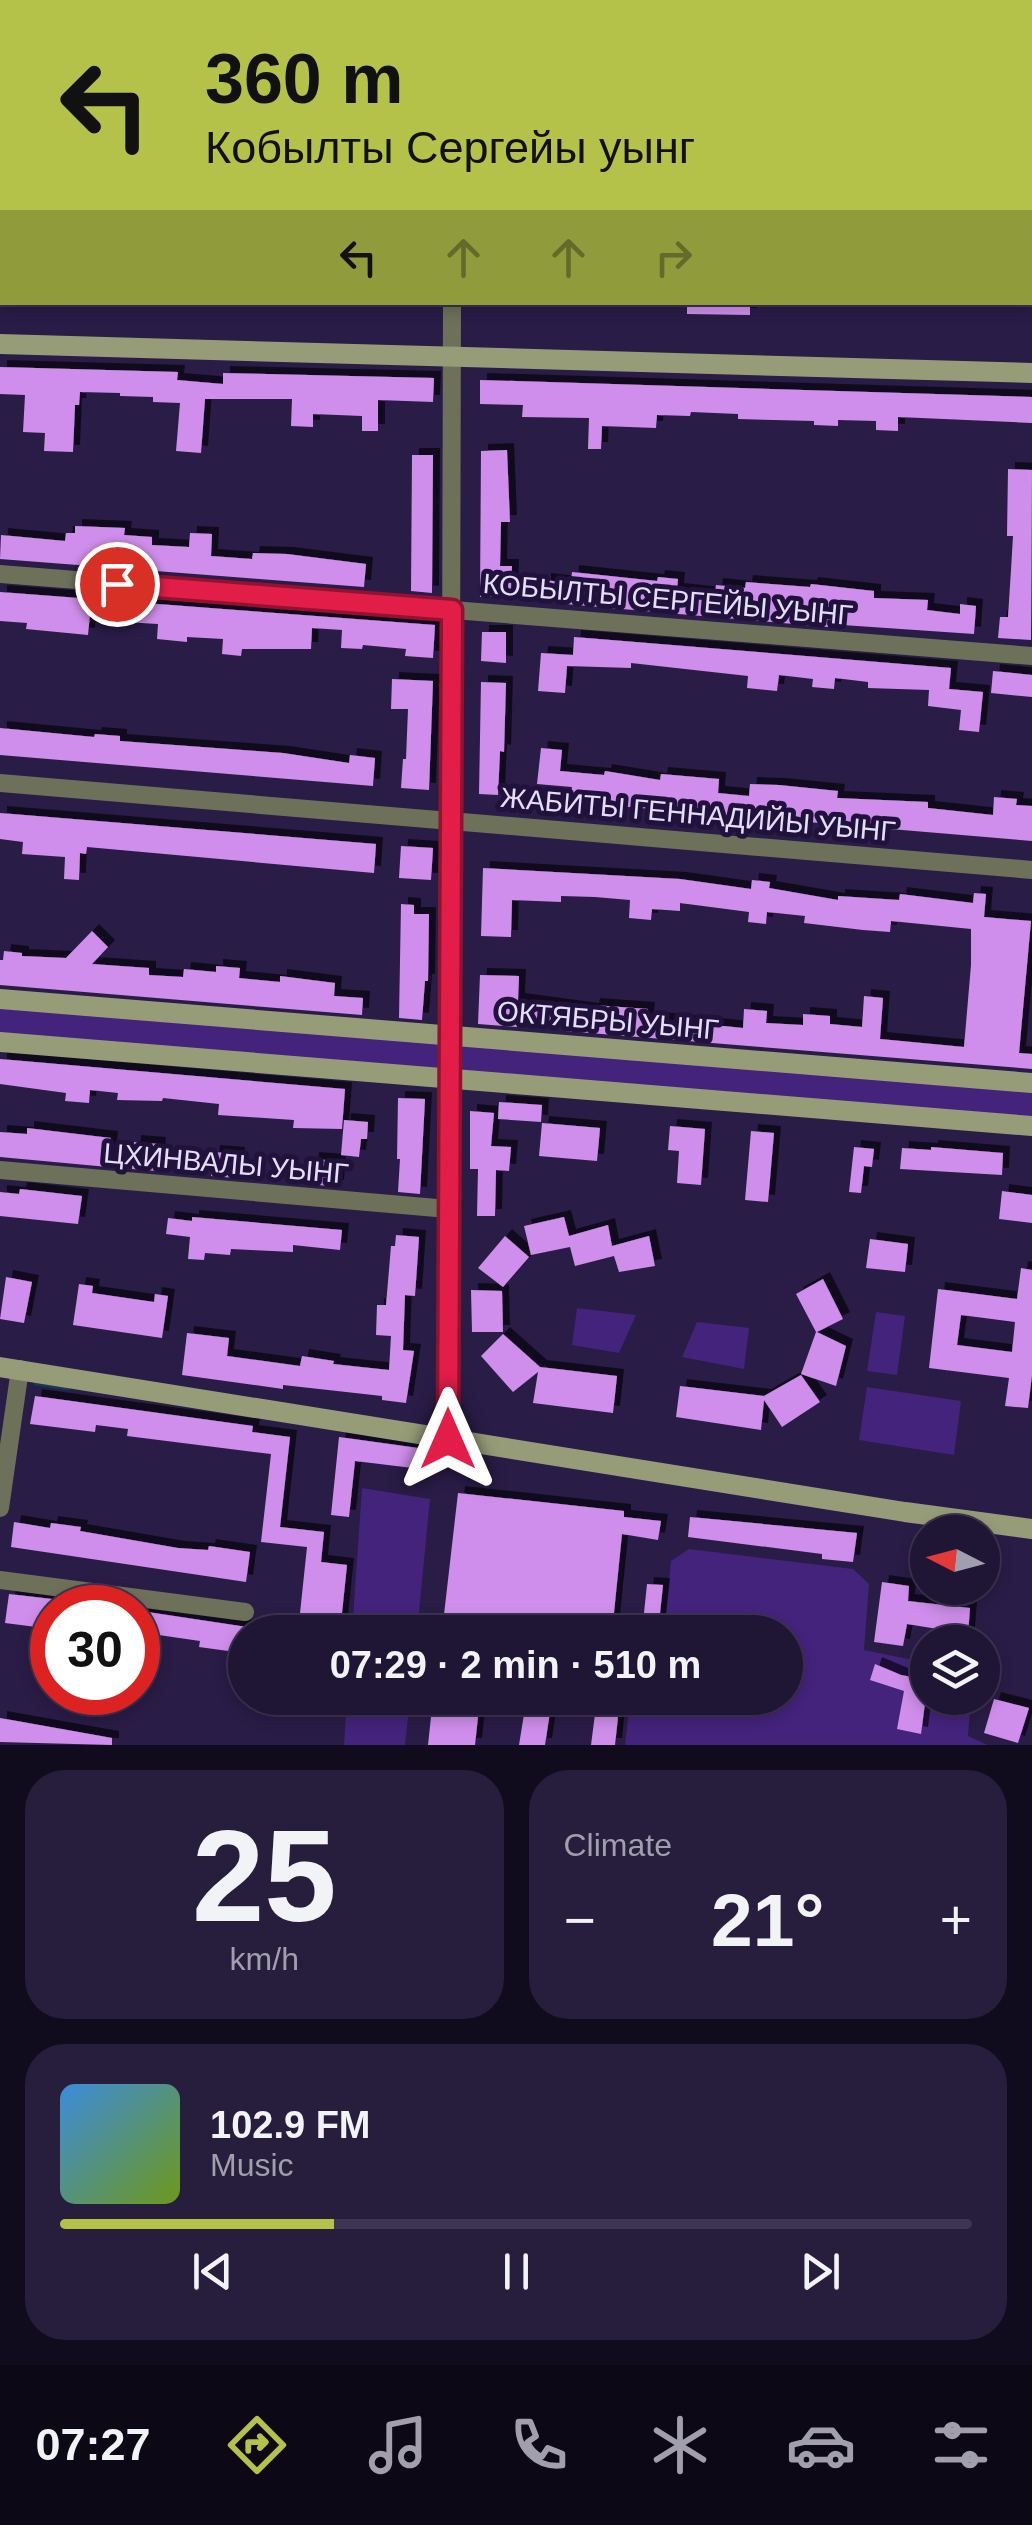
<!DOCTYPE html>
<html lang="en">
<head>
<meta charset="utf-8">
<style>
	body { margin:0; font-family:Helvetica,sans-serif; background:#271e3d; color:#f1f3f6; height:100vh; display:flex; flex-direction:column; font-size:38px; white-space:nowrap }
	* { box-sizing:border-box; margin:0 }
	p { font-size:32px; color:#a19fad }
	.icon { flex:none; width:55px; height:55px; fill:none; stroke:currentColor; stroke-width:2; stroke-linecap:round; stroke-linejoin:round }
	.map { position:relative; height:1745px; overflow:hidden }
	.panel { display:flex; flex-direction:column; gap:25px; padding:25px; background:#110c1d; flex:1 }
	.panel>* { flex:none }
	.banner { position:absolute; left:0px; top:0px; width:1032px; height:305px; box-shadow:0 5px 15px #0003,0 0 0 2px #3c3450; background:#b4c24a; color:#111; overflow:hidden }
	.needle { width:65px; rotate:276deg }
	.controls { position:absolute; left:910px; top:1515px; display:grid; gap:20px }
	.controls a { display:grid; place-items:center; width:90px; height:90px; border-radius:50%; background:#1f1535; box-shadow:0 5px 15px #0003,0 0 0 2px #3c3450; font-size:50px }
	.speed { position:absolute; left:30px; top:1585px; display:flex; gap:20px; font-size:50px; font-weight:700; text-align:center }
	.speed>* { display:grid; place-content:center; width:130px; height:130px; border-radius:50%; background:#1f1535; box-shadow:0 5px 15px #0003,0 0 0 2px #3c3450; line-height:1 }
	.speed .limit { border:15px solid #d22; background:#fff; color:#111 }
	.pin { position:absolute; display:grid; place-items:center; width:85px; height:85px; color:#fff; margin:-42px; border:5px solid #fff; border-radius:50%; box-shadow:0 2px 10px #0007 }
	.me { position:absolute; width:110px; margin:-55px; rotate:0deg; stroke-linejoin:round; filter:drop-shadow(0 0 8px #0008) }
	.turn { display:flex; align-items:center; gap:35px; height:210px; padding:0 40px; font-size:45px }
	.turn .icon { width:130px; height:130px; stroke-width:2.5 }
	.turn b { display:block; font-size:70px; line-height:85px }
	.lanes { display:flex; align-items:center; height:95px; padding:0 40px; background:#0003; justify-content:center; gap:50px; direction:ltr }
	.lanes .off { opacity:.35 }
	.big { font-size:75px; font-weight:700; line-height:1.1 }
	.panel .tile { flex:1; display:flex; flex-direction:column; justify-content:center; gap:15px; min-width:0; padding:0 35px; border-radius:40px; background:#271e3d }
	.panel .dial { align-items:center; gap:0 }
	.dial b { font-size:130px; line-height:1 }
	.song { display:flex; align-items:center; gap:30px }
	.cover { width:120px; height:120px; border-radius:15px; background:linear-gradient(135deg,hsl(210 70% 55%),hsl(80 70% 35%)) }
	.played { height:10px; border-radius:5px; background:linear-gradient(90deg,#b4c24a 30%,#3c3450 30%) }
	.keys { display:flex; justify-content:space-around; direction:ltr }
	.heat { display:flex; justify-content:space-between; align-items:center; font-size:55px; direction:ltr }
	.panel .tiles { flex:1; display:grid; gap:25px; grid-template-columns:1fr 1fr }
	.tile:last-child { grid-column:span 2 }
	.trip { position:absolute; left:228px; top:1615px; width:575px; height:100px; border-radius:50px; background:#1f1535; box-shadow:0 5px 15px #0003,0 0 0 2px #3c3450; font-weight:700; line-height:100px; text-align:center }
	.tab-bar { display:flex; height:160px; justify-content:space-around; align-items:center; background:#0c0815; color:#a19fad }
	.tab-bar .icon { width:70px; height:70px }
	.tab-bar .on { color:#b4c24a }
	.tab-bar b { font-size:45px; color:#f1f3f6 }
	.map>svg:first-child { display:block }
	.green { fill:#44237c }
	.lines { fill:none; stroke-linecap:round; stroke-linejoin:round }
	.stream { stroke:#133c51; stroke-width:5 }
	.building { fill:#cf8eeb; fill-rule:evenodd; filter:url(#shadow) }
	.street { stroke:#6e715a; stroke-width:18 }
	.secondary { stroke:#969c77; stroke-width:20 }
	.route-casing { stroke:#92132f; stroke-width:25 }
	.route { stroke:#e11d48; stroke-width:18 }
	.labels { text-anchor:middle; stroke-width:10; stroke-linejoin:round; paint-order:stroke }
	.street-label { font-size:28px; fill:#e4defb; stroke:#20123c }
</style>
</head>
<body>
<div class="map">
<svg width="1032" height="1745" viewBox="0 0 1032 1745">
	<defs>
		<filter id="shadow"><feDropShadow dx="7" dy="-7" stdDeviation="0" flood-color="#0009"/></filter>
	</defs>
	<rect width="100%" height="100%" fill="#291c47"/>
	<!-- green -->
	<path class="green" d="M0 1004 443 1042 441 1070 0 1036Z
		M456 1044 1032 1089V1121L458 1074Z
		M577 1308 636 1315 619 1353 572 1345Z
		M876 1312 905 1316 897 1375 867 1371Z
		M697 1322 749 1328 744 1369 682 1357Z
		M867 1387 961 1401 954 1455 859 1440Z
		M362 1488 430 1499 417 1632H352Z
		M689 1549 853 1569 869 1584 864 1650 927 1663 928 1698H971L968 1736 988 1745H625L630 1703 636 1698H785V1632H664L671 1561Z
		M347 1698H410L405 1745H344Z"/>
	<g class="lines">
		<!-- stream -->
		<path class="stream" d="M36 1383 68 1388"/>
	</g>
	<!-- building -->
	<path class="building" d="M687 302H750V315L687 314Z
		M0 367 178 372 177 380 223 384V373L434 378 433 402 378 400V431H362V416L313 414V427L291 426 292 399H205L201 453 176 451 180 403 153 402V397L120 396V393L80 392 79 405H75L73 452 44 451 45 433 23 432 25 395 0 394Z
		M480 380 1032 397V423L898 417V431L876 430V421L838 420V426L814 425V421L738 419V414L691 412 690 416 657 415 656 428 602 426 601 449H588L589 418 522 417 523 405 480 404Z
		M507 450 510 522H501L500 566H512L511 590 499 589V597H480L481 451Z
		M412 455H433L432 593 411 591Z
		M1008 469 1032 470 1031 640 998 638 1000 617H1008L1011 570 1013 536H1007Z
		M75 526 125 528 124 535 152 537V545L189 547 190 533 212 534 211 556 252 559 253 553 287 554 366 564 364 587 0 559 1 535 65 541 66 533H75Z
		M572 572 657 581 658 577 678 579 677 590 715 594 716 585 745 588 746 582 810 587 811 584 874 591V598L928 600 927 610 960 614V604L976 606 974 634 828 624V627L543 602 544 580 571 583Z
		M0 592 435 625 433 658 405 656 406 649 363 645 362 649 341 648 342 630 312 628 311 649H242L241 656 222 654 223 639 187 637V642L157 639 158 624 124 622 125 616 90 614 88 635 26 629 27 623 0 621Z
		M482 632H506V663L481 661Z
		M574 637 951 668 949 689 983 692 979 732 959 730 961 710 928 706 929 690 868 688V682L835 678 834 689 812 687 813 679 779 675 777 691 747 688 748 676 631 663V668L567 666 565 693 538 691 541 653 573 655Z
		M993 671 1032 675V697L991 693Z
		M392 679 433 681 429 790 401 788 403 759H406L408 709H391Z
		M481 682 506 683 504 752 500 751 498 795 479 794Z
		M0 728 94 737 95 734 120 736V741L283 753 349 763 350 755 375 758 373 786 0 755Z
		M541 748 562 750 560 771 604 775 605 771 660 780 661 774 719 779 718 793 749 796 750 784 779 785 838 791 837 798 928 802V808L993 815 994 797 1017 799 1016 805 1032 806V841L570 802 572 787 537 784Z
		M0 813 376 844 374 873 87 847 86 854 80 853 79 880 64 879 65 857 22 854 23 842 0 839Z
		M401 846 433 848 431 880 399 878Z
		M483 868 680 879 751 889 752 880 770 882 769 888 838 900V896L899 900 900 894 973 903 974 893 986 894 984 917 1031 921 1019 1053 1032 1054V1069L565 1031 566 1025 518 1021 517 1027 478 1024 480 975 519 976 518 1000 592 1010 593 1005 648 1009 647 1018 743 1028 744 1009 767 1011 766 1023 803 1025V1014L830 1016V1024L862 1027 864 996 883 998 880 1039 964 1047 971 965V929L891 921 890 932 863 930 804 923 805 916 767 912 766 924 748 922 749 912 680 903V911L652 909 651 920 629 918 630 900 595 897 561 896V902L512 900 511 937 481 936Z
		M401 904 414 905V914H429L428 981H425L422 1020 399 1018Z
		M92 931 108 947 92 964 149 968V975L183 977 184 969 216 972V966L240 968 239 978 280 982V976L335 983 334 996 363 998 362 1015 0 985V960H3L4 951 22 953V956L66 958Z
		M0 1059 345 1089 342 1129 293 1128 294 1120 218 1115 219 1104 163 1098 162 1101 117 1100 118 1093 90 1090 89 1103 65 1101 66 1093 0 1084Z
		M398 1098 425 1099 420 1194 398 1192 400 1159H397Z
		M499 1102 542 1105 541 1122 498 1119Z
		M470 1111 494 1113 491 1146 511 1147 509 1171 496 1170 495 1216H477L478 1169H470Z
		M344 1120 368 1122 367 1139H361L359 1157 341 1155Z
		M542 1123 600 1128 597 1161 539 1156Z
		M670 1126 705 1129 701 1185 677 1183 679 1151 668 1150Z
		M27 1128 111 1138 108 1167 0 1157V1132L27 1134Z
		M751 1131 774 1133 768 1202 745 1200Z
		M134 1142 159 1144 157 1171 132 1169Z
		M854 1147 874 1149 872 1167 864 1166 861 1193 849 1192Z
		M931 1147 1003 1153 1002 1175 900 1169 902 1148 931 1150Z
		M213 1152 238 1154 236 1178 211 1176Z
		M312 1159 339 1161 337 1187 310 1184Z
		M20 1189 82 1196 78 1224 0 1216V1192L19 1194Z
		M1002 1191 1032 1195V1223L999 1219Z
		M192 1217 342 1230 340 1250 293 1245V1252L231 1249 230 1255 205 1253 204 1260 188 1259 190 1237 166 1234 168 1218 192 1221Z
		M564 1217 569 1236 608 1225 612 1246 649 1236 655 1266 619 1272 614 1256 575 1266 570 1247 531 1255 524 1226Z
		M396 1235 419 1237 415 1296 405 1295 403 1350 414 1351 406 1403 382 1400V1396L283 1385V1389L182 1375 187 1333 229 1338 227 1356 300 1366 302 1356 334 1361 333 1364 389 1370 391 1336 376 1335 377 1305H386L391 1246H395Z
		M505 1236 529 1257 503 1287 478 1268Z
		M870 1239 908 1244 905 1272 866 1268Z
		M1021 1268 1032 1270V1375L1028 1408 1005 1406 1009 1378 929 1368 938 1289 1017 1299ZM961 1315 1015 1322 1012 1352 957 1345Z
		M6 1277 32 1282 24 1323 0 1319Z
		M823 1279 843 1319 817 1332 846 1346 836 1386 801 1374 816 1332 796 1294Z
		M79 1284 93 1286 92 1293 154 1302 155 1294 168 1296 162 1338 73 1325Z
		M471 1290 502 1291 503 1332H472Z
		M503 1334 540 1367 617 1376 613 1413 533 1403 538 1372 513 1392 481 1356Z
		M801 1375 820 1402 782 1427 764 1400 761 1430 676 1417 680 1386 764 1396Z
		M35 1396 253 1426 252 1432 290 1437 280 1527 324 1532 321 1562 347 1565 340 1632H298L307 1547 261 1542 271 1454 127 1436 128 1429 96 1425 95 1432 30 1424Z
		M339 1437 440 1451 437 1471 355 1461 349 1517 331 1515Z
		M458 1493 624 1511V1517L661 1521 658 1540 622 1534 612 1632H442Z
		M690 1517 857 1533 853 1562 822 1559V1554L688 1537Z
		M14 1522 50 1528 51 1523 81 1527 80 1531 178 1548 208 1550 209 1546 250 1552 246 1582 11 1547Z
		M882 1582 909 1586 908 1601 970 1608 968 1634 907 1624 903 1646 874 1642Z
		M647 1584 663 1585 658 1632H642Z
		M9 1594 52 1599V1629L5 1623Z
		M141 1611 247 1627 243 1653 199 1647 200 1641 138 1632Z
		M875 1664 901 1675 928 1680 921 1734 897 1729 904 1691 870 1680Z
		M433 1698H480L475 1745H428Z
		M994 1699 1029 1708 1018 1743 984 1733Z
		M525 1708 550 1712 545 1745H519Z
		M595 1714 618 1717 615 1745H591Z
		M0 1718 112 1738V1745L0 1742Z"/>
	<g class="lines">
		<!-- street -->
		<path class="street" d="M458 0V2
			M0 50H2
			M1030 56H1032
			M0 574 1032 656
			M0 783 1032 870
			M0 1170 448 1209
			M449 1439 452 302
			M0 1508 20 1369
			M0 1580 245 1612"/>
		<!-- secondary -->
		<path class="secondary" d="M0 344 1032 373
			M0 999 1032 1083
			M0 1042 1032 1126
			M0 1367 905 1512 1032 1529"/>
	</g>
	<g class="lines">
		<defs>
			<path id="route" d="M117 584 452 610 448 1439"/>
		</defs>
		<!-- route casing -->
		<use href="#route" class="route-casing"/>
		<!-- route -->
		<use href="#route" class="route"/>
	</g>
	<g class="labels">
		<!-- street labels -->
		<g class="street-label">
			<text transform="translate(668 599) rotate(5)" y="10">КОБЫЛТЫ СЕРГЕЙЫ УЫНГ</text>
			<text transform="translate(698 814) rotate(5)" y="10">ЖАБИТЫ ГЕННАДИЙЫ УЫНГ</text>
			<text transform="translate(608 1020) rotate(5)" y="10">ОКТЯБРЫ УЫНГ</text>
			<text transform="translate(226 1163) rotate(5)" y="10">ЦХИНВАЛЫ УЫНГ</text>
		</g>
	</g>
</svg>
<div class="controls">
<a><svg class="needle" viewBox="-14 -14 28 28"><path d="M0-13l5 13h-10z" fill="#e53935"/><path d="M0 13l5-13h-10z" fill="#a19fad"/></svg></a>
<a><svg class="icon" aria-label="layers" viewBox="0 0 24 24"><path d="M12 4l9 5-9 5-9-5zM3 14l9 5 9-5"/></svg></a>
</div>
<div class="speed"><div class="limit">30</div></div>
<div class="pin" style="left:117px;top:584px;background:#d93025"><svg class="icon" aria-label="arrive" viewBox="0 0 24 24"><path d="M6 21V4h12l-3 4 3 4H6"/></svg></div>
<svg class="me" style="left:448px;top:1439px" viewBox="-20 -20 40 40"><path d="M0-17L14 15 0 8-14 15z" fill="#e11d48" stroke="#fff" stroke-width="4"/></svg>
<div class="trip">07:29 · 2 min · 510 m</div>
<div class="banner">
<div class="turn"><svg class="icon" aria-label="left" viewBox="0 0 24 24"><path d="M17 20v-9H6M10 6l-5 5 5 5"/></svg><div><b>360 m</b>Кобылты Сергейы уынг</div></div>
<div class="lanes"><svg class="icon" aria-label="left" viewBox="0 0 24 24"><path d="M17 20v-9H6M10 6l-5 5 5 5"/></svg><svg class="icon off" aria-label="ahead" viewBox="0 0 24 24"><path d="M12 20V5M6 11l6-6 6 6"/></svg><svg class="icon off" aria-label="ahead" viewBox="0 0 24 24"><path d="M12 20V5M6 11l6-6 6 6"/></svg><svg class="icon off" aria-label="right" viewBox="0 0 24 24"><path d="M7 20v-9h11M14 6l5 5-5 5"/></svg></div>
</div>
</div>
<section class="panel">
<div class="tiles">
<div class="tile dial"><b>25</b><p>km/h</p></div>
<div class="tile"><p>Climate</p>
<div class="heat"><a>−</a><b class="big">21°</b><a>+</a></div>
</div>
<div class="tile">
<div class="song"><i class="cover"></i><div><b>102.9 FM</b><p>Music</p></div></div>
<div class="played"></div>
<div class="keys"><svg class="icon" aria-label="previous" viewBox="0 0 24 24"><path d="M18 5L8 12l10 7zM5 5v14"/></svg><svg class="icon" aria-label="pause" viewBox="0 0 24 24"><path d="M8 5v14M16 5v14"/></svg><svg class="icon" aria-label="next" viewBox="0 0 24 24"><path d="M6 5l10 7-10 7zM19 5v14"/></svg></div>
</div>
</div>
</section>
<nav class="tab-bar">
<b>07:27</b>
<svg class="icon on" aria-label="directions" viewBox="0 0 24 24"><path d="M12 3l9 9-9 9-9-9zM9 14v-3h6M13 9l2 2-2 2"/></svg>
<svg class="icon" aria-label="music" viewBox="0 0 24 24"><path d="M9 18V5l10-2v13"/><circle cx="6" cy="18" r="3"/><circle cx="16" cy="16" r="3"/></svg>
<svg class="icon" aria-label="phone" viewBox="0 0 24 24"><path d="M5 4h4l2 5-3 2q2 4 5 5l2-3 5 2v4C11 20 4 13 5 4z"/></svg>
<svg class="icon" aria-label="climate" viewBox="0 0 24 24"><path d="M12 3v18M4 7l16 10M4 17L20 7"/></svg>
<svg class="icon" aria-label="car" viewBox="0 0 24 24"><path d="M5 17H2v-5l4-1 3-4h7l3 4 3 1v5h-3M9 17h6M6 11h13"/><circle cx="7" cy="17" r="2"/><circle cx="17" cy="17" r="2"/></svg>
<svg class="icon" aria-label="filters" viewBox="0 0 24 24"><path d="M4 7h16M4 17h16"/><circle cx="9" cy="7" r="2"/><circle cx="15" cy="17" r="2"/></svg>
</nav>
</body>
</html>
